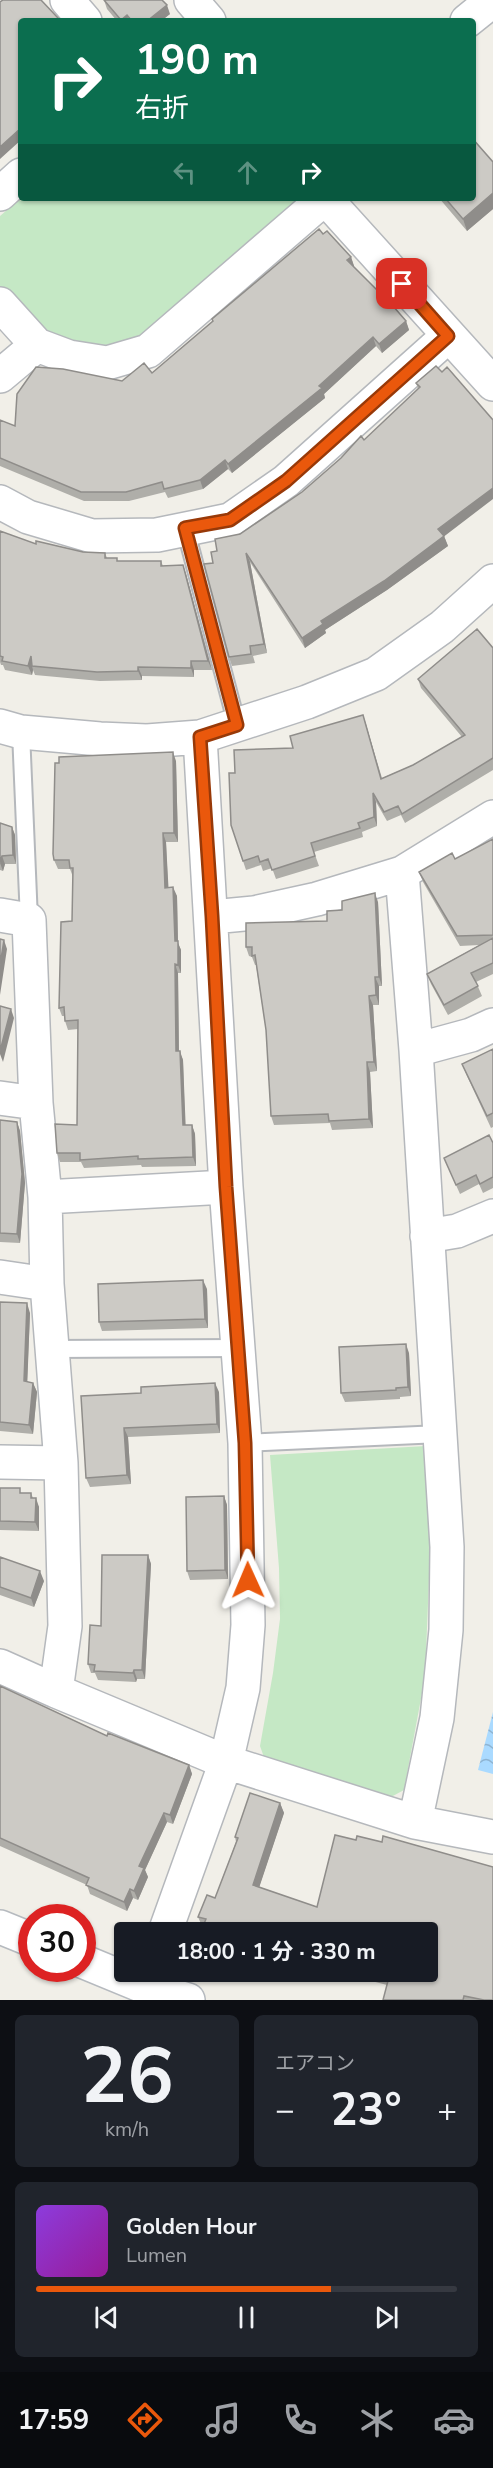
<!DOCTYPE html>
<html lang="ja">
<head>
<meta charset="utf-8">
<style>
	body { margin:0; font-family:"Nunito Sans","Noto Sans JP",sans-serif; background:#20242c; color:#f1f3f6; height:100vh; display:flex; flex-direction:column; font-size:22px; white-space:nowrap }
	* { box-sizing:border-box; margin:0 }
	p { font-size:20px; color:#9ea1a6 }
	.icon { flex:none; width:33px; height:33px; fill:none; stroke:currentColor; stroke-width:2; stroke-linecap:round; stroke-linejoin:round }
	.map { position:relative; height:2000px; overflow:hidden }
	.details { display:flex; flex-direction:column; gap:15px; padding:15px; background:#0d0f14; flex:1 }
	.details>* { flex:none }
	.hud { position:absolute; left:18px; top:18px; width:458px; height:183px; border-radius:6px; box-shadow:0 2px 4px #0004; background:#0b6e4f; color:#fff; overflow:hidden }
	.speed { position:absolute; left:18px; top:1904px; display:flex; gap:12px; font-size:30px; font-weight:700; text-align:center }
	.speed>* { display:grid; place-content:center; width:78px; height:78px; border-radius:50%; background:#171b24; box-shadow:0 2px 4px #0004; line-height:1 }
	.speed .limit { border:9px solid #d22; background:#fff; color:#111 }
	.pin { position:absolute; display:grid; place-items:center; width:51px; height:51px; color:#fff; margin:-26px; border-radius:12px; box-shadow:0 3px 9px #0006 }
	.me { position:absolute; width:66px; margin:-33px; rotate:359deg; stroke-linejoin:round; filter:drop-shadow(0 0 4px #0008) }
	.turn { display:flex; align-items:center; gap:21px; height:126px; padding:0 18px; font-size:27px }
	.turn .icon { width:78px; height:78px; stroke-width:2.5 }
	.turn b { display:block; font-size:42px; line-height:51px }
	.lanes { display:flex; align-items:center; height:57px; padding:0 18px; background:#0003; justify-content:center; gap:30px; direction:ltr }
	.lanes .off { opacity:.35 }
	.big { font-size:45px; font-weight:700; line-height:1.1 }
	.details .card { flex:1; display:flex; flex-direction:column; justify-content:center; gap:9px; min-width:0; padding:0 21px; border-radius:9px; background:#20242c }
	.details .dial { align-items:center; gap:0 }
	.dial b { font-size:78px; line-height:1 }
	.song { display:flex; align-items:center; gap:18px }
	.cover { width:72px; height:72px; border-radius:9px; background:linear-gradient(135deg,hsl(270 70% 55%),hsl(300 70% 35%)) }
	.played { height:6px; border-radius:3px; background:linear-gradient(90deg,#ea580c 70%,#363941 70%) }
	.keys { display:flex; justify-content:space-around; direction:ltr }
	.heat { display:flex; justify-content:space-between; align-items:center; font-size:33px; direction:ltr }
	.details .tiles { flex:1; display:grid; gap:15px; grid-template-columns:1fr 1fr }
	.card:last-child { grid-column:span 2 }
	.trip { position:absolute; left:114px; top:1922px; width:324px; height:60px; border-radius:6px; background:#171b24; box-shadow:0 2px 4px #0004; font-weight:700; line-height:60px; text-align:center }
	.tabs { display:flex; height:96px; justify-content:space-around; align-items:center; background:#090b0e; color:#9ea1a6 }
	.tabs .icon { width:42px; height:42px }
	.tabs .selected { color:#ea580c }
	.tabs b { font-size:27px; color:#f1f3f6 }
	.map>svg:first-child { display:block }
	.green { fill:#c5e8c5 }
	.water { fill:url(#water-waves) }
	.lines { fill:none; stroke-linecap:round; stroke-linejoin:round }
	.lane-casing { stroke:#b5b8bc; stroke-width:20 }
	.street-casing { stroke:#b5b8bc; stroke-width:36 }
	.secondary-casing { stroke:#b6babf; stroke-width:36 }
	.lane { stroke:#fff; stroke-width:16 }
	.street { stroke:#fff; stroke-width:33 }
	.secondary { stroke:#fff; stroke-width:33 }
	.wall { fill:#afaea9 }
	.shaded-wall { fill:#8f8d8a }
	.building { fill:#cccac5; stroke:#8f8d8a; stroke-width:1.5 }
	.route-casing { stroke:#983908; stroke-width:15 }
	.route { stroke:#ea580c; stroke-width:10 }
</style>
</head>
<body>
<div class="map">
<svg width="493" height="2000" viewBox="0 0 493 2000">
	<defs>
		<pattern id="water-waves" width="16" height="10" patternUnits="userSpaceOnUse" patternTransform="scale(1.5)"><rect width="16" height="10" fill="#aadaff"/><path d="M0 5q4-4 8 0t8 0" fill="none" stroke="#8eb4d2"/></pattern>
	</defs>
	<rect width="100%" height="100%" fill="#f1efe8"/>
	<!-- green -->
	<path class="green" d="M21 198H295V204L145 333 121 344 87 346 62 339 36 328 0 286V216Z
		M426 1446 430 1554 425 1677 404 1790 391 1797 265 1760 260 1746 273 1673 280 1619 279 1568 270 1455Z"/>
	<!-- water -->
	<path class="water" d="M493 1712V1774L478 1770Z"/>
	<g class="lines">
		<defs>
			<path id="lane" d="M185 528 237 725
				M21 732 29 920
				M52 1349 238 1348
				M245 1443 440 1434"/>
			<path id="street" d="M67 0 85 21
				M191 0 209 21
				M467 21 493 0
				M0 194 21 175
				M325 198 493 384
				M0 304 37 345 69 357 107 363 148 351 325 198
				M0 376 37 345
				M0 502 28 517 92 536 157 535 230 520 286 481 448 336
				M0 726 21 732 100 739 147 741 200 737 307 702 376 674 442 627 493 581
				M402 873 416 1050 447 1547 446 1630 437 1718 415 1822
				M0 915 29 920 36 1103 45 1197 47 1284 61 1463 65 1626 56 1691
				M212 917 254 913 317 899 402 873 493 817
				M416 1050 471 1035 493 1025
				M0 1098 36 1103
				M45 1197 226 1187
				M427 1236 457 1231 493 1216
				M0 1277 47 1284
				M0 1462 61 1463
				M0 1666 56 1691 226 1762 415 1822 493 1837
				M165 1932 226 1762 243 1688 248 1625 245 1443 226 1187 200 737"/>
			<path id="secondary" d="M0 1927 32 1940
				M82 1961 145 1987 188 2000"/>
		</defs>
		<!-- lane casing -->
		<use href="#lane" class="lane-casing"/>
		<!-- street casing -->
		<use href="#street" class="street-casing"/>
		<!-- secondary casing -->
		<use href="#secondary" class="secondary-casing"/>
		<!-- lane -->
		<use href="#lane" class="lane"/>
		<!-- street -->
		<use href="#street" class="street"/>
		<!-- secondary -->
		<use href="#secondary" class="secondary"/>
	</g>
	<!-- wall -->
	<path class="wall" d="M104 0 170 14 161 21H117L107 9Z
		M493 162V209L467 231 439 198H472Z
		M323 234 351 257 354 266H353L406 321 409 330 382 353 376 346 324 394 325 398 232 473 228 469 203 489 168 498 165 492 129 501H84L0 466V420L15 426 122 381 152 373 212 322V319Z
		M436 366 444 536 448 546 387 590 325 630 326 633 305 648 250 562 267 653 253 656 255 663 232 666 229 657 213 563 217 551 240 534 302 492 364 440 418 389 416 383Z
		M0 531 36 544 83 552 105 553 107 558 118 561H161L163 566 183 565 186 574 212 670H194V677L142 676V680L100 681 35 675 33 670 32 675 5 670 3 665H1L0 662Z
		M493 648V770L405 823 401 815 387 821 376 802 377 826 362 832 363 837 314 852 319 866 276 879 272 868 263 871 261 865 246 870 231 825 235 773 293 748 363 715 382 778 413 765 462 737 421 688 418 679Z
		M176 761 178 842H166L168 888 177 896 178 943 181 950V973H178L179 1051 183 1060 185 1125H192L195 1134 196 1166 142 1167 141 1165 84 1168 81 1162H60L57 1153 77 1125 78 1029 68 1030 65 1021V1016H62L59 1008 72 921 73 877 70 869H58L54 860Z
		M0 823 12 827 15 835 16 864H5L3 871 0 870Z
		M493 839V974L476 982 482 996 448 1015 431 984 427 974 479 945 460 946 423 882 419 872 455 859Z
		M378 902 382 986H379V1005H373L377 1071 370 1072 373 1128 332 1130 330 1123 274 1125 271 1116 266 1030 256 965H255L252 957 249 956 246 947 327 921 342 910Z
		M493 1049V1127L491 1128 467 1076 462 1064Z
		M0 1120 17 1122 20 1131 25 1183 20 1243 0 1242Z
		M493 1143V1188L483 1193 479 1184 460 1194 444 1158Z
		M207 1289 208 1328 102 1331 99 1322Z
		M0 1302 30 1313 27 1382 33 1383 37 1392 33 1434 0 1431Z
		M409 1353 411 1396 400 1397V1399L345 1402 341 1393Z
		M219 1392 220 1433 128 1437 131 1484 90 1487 86 1478 81 1396Z
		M0 1488 22 1493H31L33 1498 39 1507V1531L0 1530Z
		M224 1496 227 1505 228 1579 190 1580 187 1571Z
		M148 1555 151 1564 145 1679H137L136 1682 98 1680 95 1673H91L88 1664 101 1626Z
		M0 1557 44 1581 34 1607 0 1595Z
		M0 1686 107 1736 189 1765 192 1774 173 1824 167 1822 145 1870 148 1877 138 1900 133 1898 127 1911 90 1894 87 1885 0 1846Z
		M250 1793 280 1803 284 1813 259 1887 317 1907 335 1835 356 1840 357 1836 382 1842 383 1836 493 1867V2000H383L387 1985 333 1971H428V1932H205L203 1927 202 1926 198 1917 207 1895 215 1898 236 1842 235 1837Z"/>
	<!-- shaded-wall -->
	<path class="shaded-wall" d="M167 5 170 14 161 21H147Z
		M127 15 129 21H121V20Z
		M21 128V140L0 159V147Z
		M493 193V209L467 231 463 219Z
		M351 257 354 266 351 269 347 260Z
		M406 321 409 330 382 353 379 344Z
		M373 337 376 346 324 394 325 398 232 473 228 464 319 386Z
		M225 460 228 469 203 489 200 480Z
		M493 488V499L442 538 438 529Z
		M444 536 448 546 387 590 325 630 326 633 305 648 302 638 321 621Z
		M246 553 250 562 267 653 264 644Z
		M183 565 186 574 212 670 208 661Z
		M31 656 32 666 33 670 32 675 28 666Z
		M191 661 194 670V677L191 668Z
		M138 667 142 676V680L138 671Z
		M363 715 366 724 384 788 381 779Z
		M173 752 176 761 178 842 174 833Z
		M373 793 376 802 377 826 374 817Z
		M12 827 15 835 16 864 13 855Z
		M163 833 166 842 169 897 165 888Z
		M2 856 5 864 3 871 0 863Z
		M173 887 177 896 178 943 181 950V973L178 965 175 941Z
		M375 893 378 902 382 986 379 977Z
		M4 940 7 949 0 995V965Z
		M175 964 178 973 179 1060 176 1051Z
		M375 977 379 986V1005L376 995Z
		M369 996 373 1005 377 1071 374 1062Z
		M11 1009 14 1018 3 1062 0 1054V1051Z
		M180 1051 183 1060 186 1134 183 1125Z
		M367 1062 370 1072 373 1128 369 1119Z
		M17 1122 20 1131 25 1183 20 1243 17 1234Z
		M192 1125 195 1134 196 1166 193 1157Z
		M203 1280 207 1289 208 1328 205 1319Z
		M27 1303 30 1313 27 1390 24 1381Z
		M406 1344 409 1353 411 1396 408 1387Z
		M33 1383 37 1392 33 1434 29 1425Z
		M215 1383 219 1392 220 1433 217 1424Z
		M124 1428 128 1437 131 1484 127 1475Z
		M224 1496 227 1505 228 1579 225 1570Z
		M36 1498 39 1507V1531L35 1522Z
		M148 1555 151 1564 145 1679 142 1670Z
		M40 1571 44 1581 34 1607 31 1598Z
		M134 1670 137 1679 136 1682 133 1673Z
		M189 1765 192 1774 173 1824 170 1815Z
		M280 1803 284 1813 257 1894 253 1885Z
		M164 1813 167 1822 145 1870 148 1877 138 1900 134 1891 139 1866Z
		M130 1889 133 1898 127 1911 124 1902Z"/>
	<!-- building -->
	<path class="building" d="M3 0H41L58 18 55 21H21V128L0 147V2Z
		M104 0H162L167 5 147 21H132L127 15 121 20Z
		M472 138 493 162V193L463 219 445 198H472Z
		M319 229 323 234 327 231 351 257 347 260 379 292 380 291 406 321 379 344 373 337 319 386 322 388 228 464 225 460 200 480 164 489 162 482 126 492H81L0 458V420L15 426 17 394 36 367 63 369 122 381 144 363 152 373 213 321 212 319Z
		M436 366 442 372 447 367 493 420V488L438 529 444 536 384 581 321 621 323 624 302 638 246 553 264 644 250 646 251 654 229 657 204 564 213 563 211 552 217 551 215 539 240 534 302 492 341 458 361 436 364 440 420 387 416 383Z
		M0 531 36 544V541L83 552 105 553V558H117V561H161V566L183 565 208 661H191V668L138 667V671L97 672 32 666 31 656 28 666 2 661 3 657 0 656Z
		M477 629 493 648V758L402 814 398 806 384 812 373 793 374 817 358 823 360 828 311 843 315 856 272 870 268 859 260 862 258 856 243 861 231 825 229 773H235L234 750 293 748 290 736 363 715 381 779 413 765 465 735 418 679Z
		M173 752 174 833H163L165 888 173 887 175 941H178V965L175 964 176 1051H180L183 1125H192L193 1157 138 1159V1156L80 1160V1153H57L55 1124 77 1125 78 1020 65 1021 64 1007 59 1008 61 922 72 921 73 868H70L69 860H54L53 854 55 763H59V757Z
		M0 823 12 827 13 855 2 856 0 862Z
		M493 839V935L457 936 419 872 452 853 455 859Z
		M375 893 379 977H375L376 995 369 996 374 1062H367L369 1119 329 1121 328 1114 271 1116 266 1030 255 955 252 956V947H246V923L327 921V911L342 910V901Z
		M493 938V963L471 973 478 986 444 1005 427 974Z
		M0 939 4 940 0 965Z
		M0 1006 11 1009 0 1051Z
		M493 1049V1113L487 1116 462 1064Z
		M0 1120 17 1122 22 1174 17 1234 0 1233Z
		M489 1135 493 1143V1177L480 1184 476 1175 456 1185 444 1158Z
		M203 1280 205 1319 99 1322 98 1284Z
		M0 1302 27 1303 24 1381 33 1383 29 1425 0 1422Z
		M406 1344 408 1387 396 1388V1390L341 1393 339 1347Z
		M215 1383 217 1424 124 1428 127 1475 86 1478 81 1396 141 1393V1387Z
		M0 1488H20V1493H31V1498H36L35 1522 0 1521Z
		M224 1496 225 1570 187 1571 186 1497Z
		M102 1555H148L142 1670H134L133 1673 94 1671 95 1665 88 1664 90 1625 101 1626Z
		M0 1557 40 1571 31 1598 0 1587Z
		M0 1686 107 1736 108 1733 189 1765 170 1815 164 1813 139 1866 144 1868 134 1891 130 1889 124 1902 86 1885 89 1878 0 1838Z
		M250 1793 280 1803 253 1885 317 1907 335 1835 356 1840 357 1836 382 1842 383 1836 493 1867V2000H484L464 1996 463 2000H383L389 1977 366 1971H428V1932H217L203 1926 206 1919 198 1917 207 1895 215 1898 238 1838 235 1837Z"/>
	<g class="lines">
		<defs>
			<path id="route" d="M248 1580 245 1443 226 1187 212 916 200 737 237 725 185 528 230 520 286 481 448 336 402 284"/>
		</defs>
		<!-- route casing -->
		<use href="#route" class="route-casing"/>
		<!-- route -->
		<use href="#route" class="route"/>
	</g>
</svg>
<div class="speed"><div class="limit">30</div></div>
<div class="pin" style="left:402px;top:284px;background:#d93025"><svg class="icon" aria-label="arrive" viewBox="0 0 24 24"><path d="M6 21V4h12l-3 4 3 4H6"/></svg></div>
<svg class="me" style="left:248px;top:1580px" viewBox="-20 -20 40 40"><path d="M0-17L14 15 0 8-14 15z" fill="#ea580c" stroke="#fff" stroke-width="4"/></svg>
<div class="trip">18:00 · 1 分 · 330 m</div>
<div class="hud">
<div class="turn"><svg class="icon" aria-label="right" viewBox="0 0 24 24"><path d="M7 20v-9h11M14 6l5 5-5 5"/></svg><div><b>190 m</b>右折</div></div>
<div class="lanes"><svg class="icon off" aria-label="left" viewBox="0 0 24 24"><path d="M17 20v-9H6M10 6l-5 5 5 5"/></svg><svg class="icon off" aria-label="ahead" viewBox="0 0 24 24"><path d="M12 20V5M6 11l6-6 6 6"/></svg><svg class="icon" aria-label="right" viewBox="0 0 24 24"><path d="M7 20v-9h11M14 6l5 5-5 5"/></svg></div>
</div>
</div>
<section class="details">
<div class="tiles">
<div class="card dial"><b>26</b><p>km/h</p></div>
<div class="card"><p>エアコン</p>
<div class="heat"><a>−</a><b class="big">23°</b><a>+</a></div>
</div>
<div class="card">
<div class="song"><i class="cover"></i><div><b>Golden Hour</b><p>Lumen</p></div></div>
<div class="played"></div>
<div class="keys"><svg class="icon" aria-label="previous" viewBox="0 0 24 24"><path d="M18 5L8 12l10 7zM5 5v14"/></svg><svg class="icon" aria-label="pause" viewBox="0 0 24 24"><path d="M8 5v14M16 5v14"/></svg><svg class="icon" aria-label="next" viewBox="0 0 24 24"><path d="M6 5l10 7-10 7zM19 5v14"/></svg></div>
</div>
</div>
</section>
<nav class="tabs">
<b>17:59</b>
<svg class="icon selected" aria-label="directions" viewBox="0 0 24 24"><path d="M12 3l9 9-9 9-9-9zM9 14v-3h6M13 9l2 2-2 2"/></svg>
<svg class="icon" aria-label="music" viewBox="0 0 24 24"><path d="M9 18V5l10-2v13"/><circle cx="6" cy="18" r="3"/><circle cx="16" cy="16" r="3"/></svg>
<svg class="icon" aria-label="phone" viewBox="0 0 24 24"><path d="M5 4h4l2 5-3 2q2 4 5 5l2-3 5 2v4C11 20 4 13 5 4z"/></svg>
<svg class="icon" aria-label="climate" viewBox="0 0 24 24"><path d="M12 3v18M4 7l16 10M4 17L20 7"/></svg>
<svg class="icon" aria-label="car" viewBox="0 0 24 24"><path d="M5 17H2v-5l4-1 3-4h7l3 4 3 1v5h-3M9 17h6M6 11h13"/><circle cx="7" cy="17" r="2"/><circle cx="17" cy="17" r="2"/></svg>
</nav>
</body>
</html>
